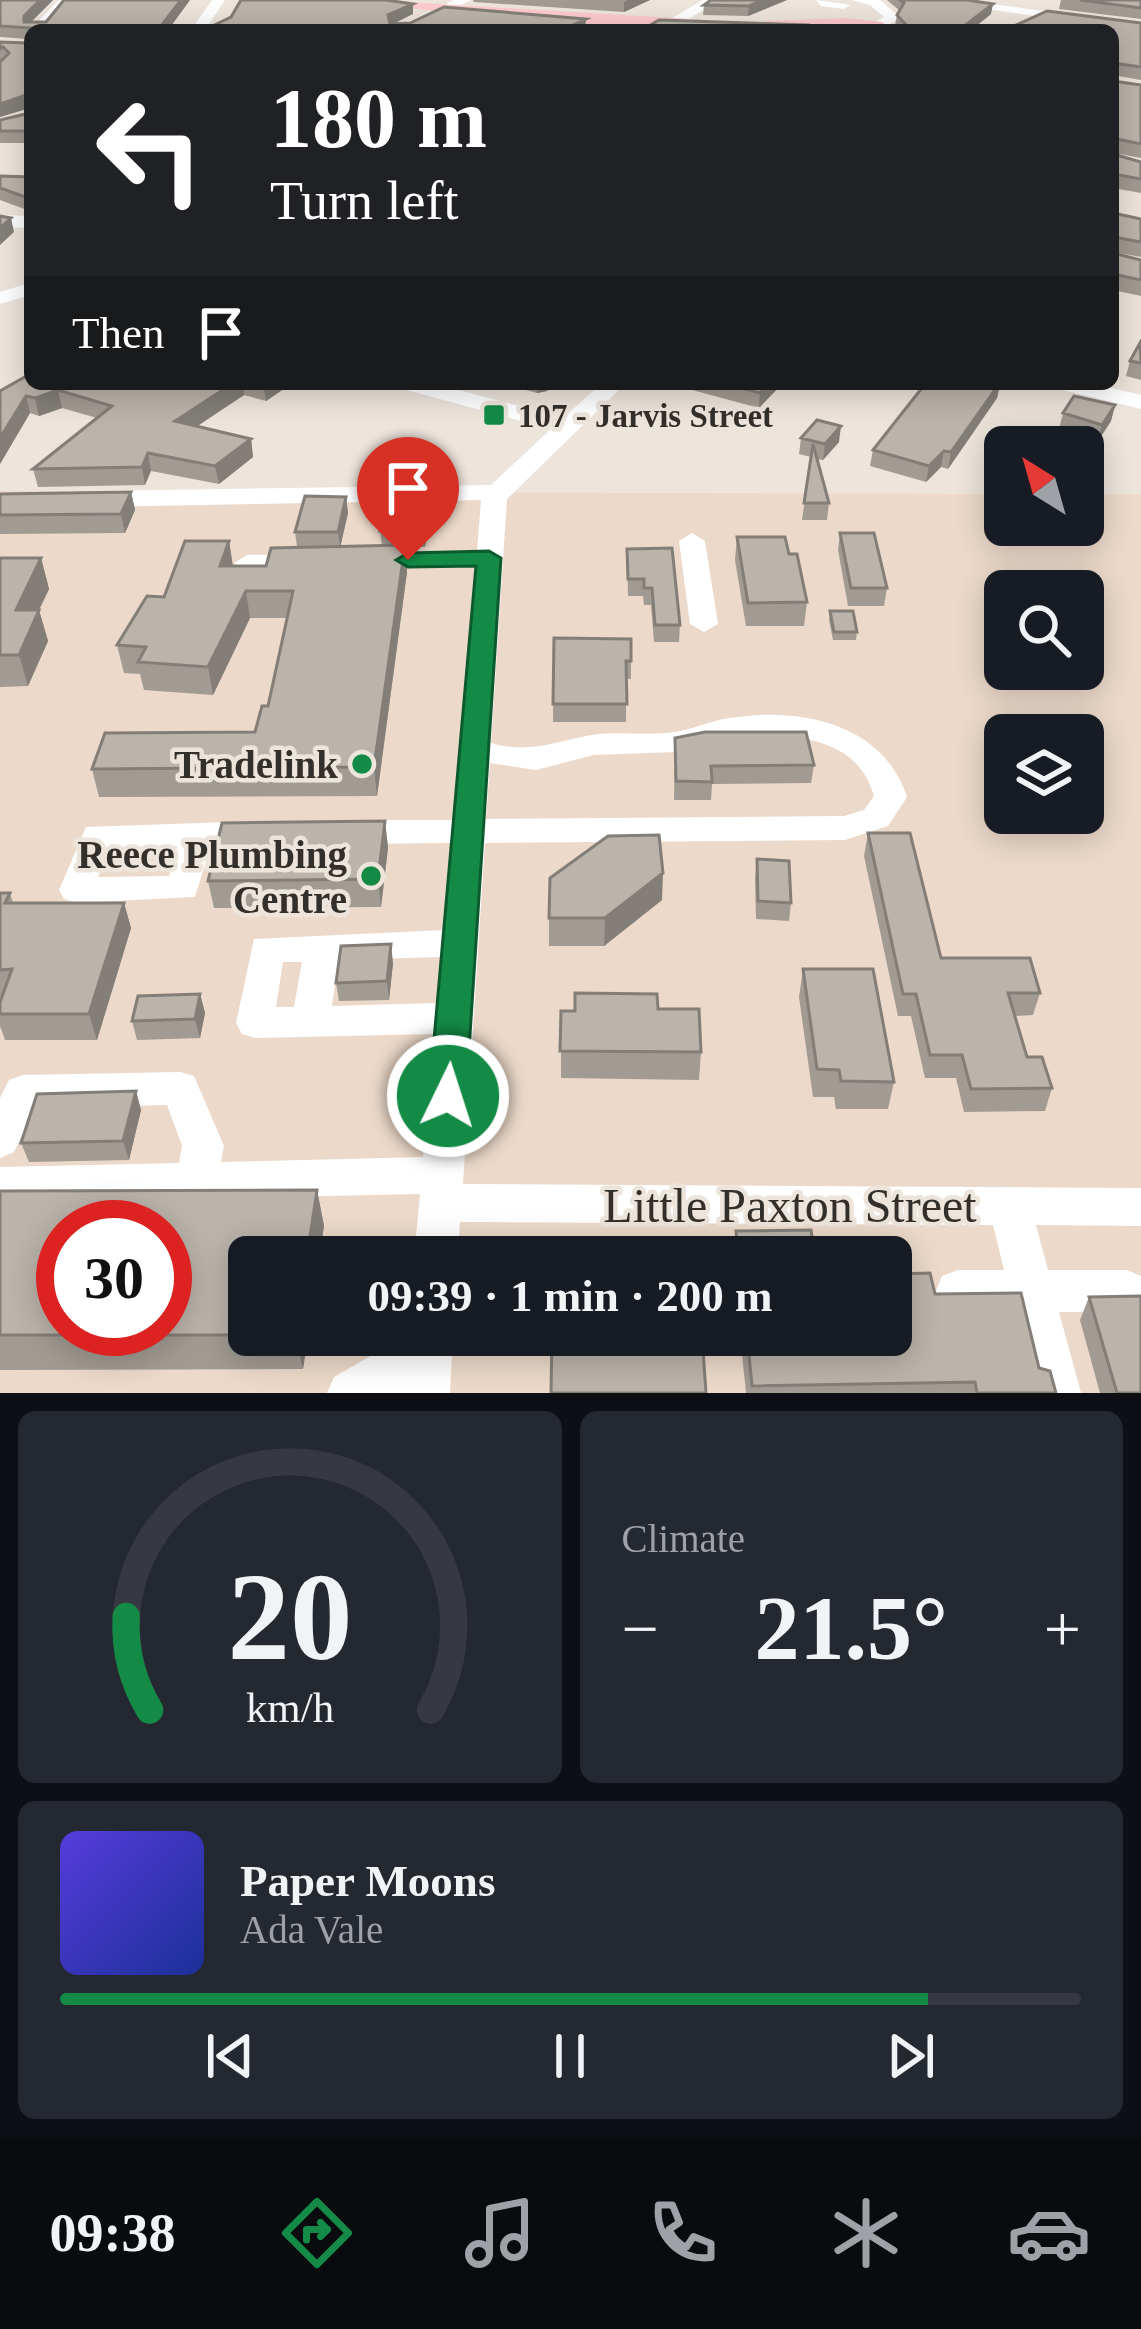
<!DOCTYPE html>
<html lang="en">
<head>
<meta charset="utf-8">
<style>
	body { margin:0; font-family:Georgia,serif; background:#242831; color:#f1f3f6; height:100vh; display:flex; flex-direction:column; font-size:45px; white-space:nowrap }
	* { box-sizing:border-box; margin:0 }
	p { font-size:39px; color:#9ea1a6 }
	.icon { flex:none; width:66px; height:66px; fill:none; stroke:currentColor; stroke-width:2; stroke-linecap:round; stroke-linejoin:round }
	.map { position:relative; height:1393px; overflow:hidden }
	.side { display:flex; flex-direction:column; gap:18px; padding:18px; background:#0d0f14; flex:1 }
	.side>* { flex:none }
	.guide { position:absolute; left:24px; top:24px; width:1095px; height:366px; border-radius:18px; box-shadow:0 6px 30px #0003; background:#202124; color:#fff; overflow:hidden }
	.needle { width:78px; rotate:323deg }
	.fabs { position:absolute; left:984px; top:426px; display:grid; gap:24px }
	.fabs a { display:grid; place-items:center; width:120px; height:120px; border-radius:18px; background:#171b24; box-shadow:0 6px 30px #0003; font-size:60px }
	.speed { position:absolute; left:36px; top:1200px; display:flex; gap:24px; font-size:60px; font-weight:700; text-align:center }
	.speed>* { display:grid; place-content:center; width:156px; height:156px; border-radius:50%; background:#171b24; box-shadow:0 6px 30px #0003; line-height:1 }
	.speed .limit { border:18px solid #d22; background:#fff; color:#111 }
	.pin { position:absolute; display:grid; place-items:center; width:102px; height:102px; color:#fff; margin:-123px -51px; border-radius:50% 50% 50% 0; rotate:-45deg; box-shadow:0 0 12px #0007 }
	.pin .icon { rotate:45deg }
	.me { position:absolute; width:132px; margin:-66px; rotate:4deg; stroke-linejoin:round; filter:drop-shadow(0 0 9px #0008) }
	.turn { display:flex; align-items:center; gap:42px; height:252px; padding:0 48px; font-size:54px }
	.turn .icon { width:156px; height:156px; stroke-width:2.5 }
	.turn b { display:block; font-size:84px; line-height:102px }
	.then { display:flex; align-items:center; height:114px; padding:0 48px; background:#0003; gap:24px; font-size:45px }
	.big { font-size:90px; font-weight:600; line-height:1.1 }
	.side .card { flex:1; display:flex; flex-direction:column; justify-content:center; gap:18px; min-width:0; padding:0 42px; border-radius:18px; background:#242831 }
	.side .dial { align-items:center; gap:0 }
	.dial svg { height:312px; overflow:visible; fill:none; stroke:#363941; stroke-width:7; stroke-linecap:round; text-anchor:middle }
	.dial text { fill:#f1f3f6; stroke:none }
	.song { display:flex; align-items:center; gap:36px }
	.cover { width:144px; height:144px; border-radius:18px; background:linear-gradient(135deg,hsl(250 70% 55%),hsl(230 70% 35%)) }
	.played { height:12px; border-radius:6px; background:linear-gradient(90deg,#138b46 85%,#363941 85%) }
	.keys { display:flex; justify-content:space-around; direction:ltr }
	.heat { display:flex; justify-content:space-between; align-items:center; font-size:66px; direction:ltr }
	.side .tiles { flex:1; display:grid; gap:18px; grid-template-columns:1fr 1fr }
	.card:last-child { grid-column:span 2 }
	.trip { position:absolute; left:228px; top:1236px; width:684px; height:120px; border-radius:18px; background:#171b24; box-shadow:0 6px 30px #0003; font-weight:600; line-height:120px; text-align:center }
	.tab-bar { display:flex; height:192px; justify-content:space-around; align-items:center; background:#090b0e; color:#9ea1a6 }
	.tab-bar .icon { width:84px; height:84px }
	.tab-bar .on { color:#138b46 }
	.tab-bar b { font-size:54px; color:#f1f3f6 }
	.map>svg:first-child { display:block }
	.industrial { fill:#ecd9c9; fill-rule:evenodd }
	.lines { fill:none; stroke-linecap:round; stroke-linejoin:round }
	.minor { fill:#fff; fill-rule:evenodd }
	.major { fill:#fdcacd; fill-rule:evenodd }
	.wall { fill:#a19b93 }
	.shaded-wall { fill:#837e78 }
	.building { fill:#bbb4ab; stroke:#837e78; stroke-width:3; fill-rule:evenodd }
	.route { fill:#138b46; stroke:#0c5a2e; stroke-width:3 }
	.poi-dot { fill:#138b46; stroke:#ede5dc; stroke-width:4.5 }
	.labels { text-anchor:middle; stroke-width:9; stroke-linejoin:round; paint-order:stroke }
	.far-poi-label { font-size:33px; font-weight:bold; fill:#33302c; stroke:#ede5dc; text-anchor:start }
	.poi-label { font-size:39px; font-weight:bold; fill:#33302c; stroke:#ede5dc; text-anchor:end }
	.near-street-label { font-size:48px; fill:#33302c; stroke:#ede5dc }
</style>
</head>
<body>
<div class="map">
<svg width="1141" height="1393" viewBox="0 0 1141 1393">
	<rect width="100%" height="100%" fill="#ede5dc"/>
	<!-- industrial -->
	<path class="industrial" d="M0 491 1005 494V525H1083V494H1141V1393H0ZM1005 591H1083V669H1005ZM1005 735H1083V813H1005ZM63 1227H165V1329H63ZM249 1257H891V1335H249Z"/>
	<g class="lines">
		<!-- minor -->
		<path class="minor" d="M59 0 70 3 45 30H30Z
			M212 0H225L205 30H191Z
			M454 0H471L409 30H391Z
			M703 0H718L677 27H667V21Z
			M816 0 851 5 844 9 821 6Z
			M851 0H880L900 17 884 28H874V22L884 17 870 5Z
			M927 0H962L1141 24V32Z
			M0 215 30 216V228L0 227Z
			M30 283V295L0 304V292Z
			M400 384H437L563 418 601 384H625L507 499 491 743C529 754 554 742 591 735 619 731 647 736 675 732 693 729 711 721 729 718 800 707 883 723 907 797L888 826 845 840 485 843 463 1184 1141 1188V1226L1036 1225 1048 1270H1127L1141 1276V1306L1127 1312H1059L1081 1393H1033L1014 1312H958L942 1306 936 1291 942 1276 958 1270H1004L993 1225 460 1222 458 1257H414L420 1194 0 1203V1167L179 1163 182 1146 167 1105 35 1108 14 1152 0 1158V1098L9 1080 23 1075 180 1072 194 1076 224 1146 221 1162 423 1157 434 1034 255 1038 242 1034 236 1023 254 939 443 930 451 843 347 844 335 840 330 832 335 824 347 820H453L475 566 369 569 356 561 369 553 477 550 481 500 95 507 82 499 95 491 491 485 551 429 403 389ZM792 736C832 743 862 755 874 796L864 810 844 816 486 819 490 763 536 770 594 755 676 752 736 737ZM441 957 437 1003 332 1006 338 960ZM283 962H302L294 1007H276Z
			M1056 384H1095L1141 395V409L1059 389Z
			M692 533 705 541 718 624 704 632 690 624 679 541Z
			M303 554 312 556 316 562 312 568 247 571 234 563 247 555Z
			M257 821 269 825 274 833 269 841 211 845 195 897 76 903 64 899 59 890 86 827ZM177 846 169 876 98 877 110 847Z
			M407 1335H453L450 1393H327L334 1377Z"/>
		<!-- major -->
		<path class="major" d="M375 0 707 20 716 25 702 30 515 20 383 5Z
			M847 18 882 22 894 30H760L756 26 765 21Z"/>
	</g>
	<!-- wall -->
	<path class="wall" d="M0 0H53L31 22H46L190 0 168 30H30V108L0 117V42L27 43 28 39 0 37Z
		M473 0H650L624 12 474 2Z
		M711 0H787L748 16 703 15 704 5Z
		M887 0H967L991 14 971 30H899L895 26 897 15 900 11Z
		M1061 0H1141V19L1059 9Z
		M1141 23V80L1113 75V30Z
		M1113 81 1141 85V158L1114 153 1113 154 1141 162V193L1113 188Z
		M30 113V143H0V120Z
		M0 176 30 177V211L0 200Z
		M1113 213 1141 219V257L1113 252Z
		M1113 253 1141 260V296L1113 290Z
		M1141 343V380L1126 376 1130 361Z
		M30 384H291L266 401 244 395 197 426 251 439 253 457 219 484 151 471 145 485 38 487 33 469 97 418 62 408 39 416 30 413 0 464Z
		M504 384H555L547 391 537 393Z
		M670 384H782L759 408Z
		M1000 384 997 398 948 469 941 467 926 482 870 466 873 450Z
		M1115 405 1111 421 1098 441 1059 429 1063 413Z
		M801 438 839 442 823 460 817 459 829 503 827 520H802L811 457 799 454Z
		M131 492 135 510 125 533 0 534V494Z
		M346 497 348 513 340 547 382 546 380 531 430 513 425 547H405L407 572 377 796 99 797 92 769 255 732 268 706 287 618H250L213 695 144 690 140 674 124 673 117 645 164 597 229 541 233 566H266L297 547 295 532Z
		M840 533 887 588 884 606H848L838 550Z
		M737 537 789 554 807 602 804 626H746L735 560Z
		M627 549 680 625 679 642H654L651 605H644L643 596H628Z
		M0 558H41L49 589 39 610 48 641 28 686 0 687Z
		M830 611 857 632 856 640H833L829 620Z
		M554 638 631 639V679H626V722H553Z
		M675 738 814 765 811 783 712 784 711 800H674Z
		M385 821 388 848 381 907 214 908 208 881Z
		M868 833 941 958 1040 993 1033 1015 1015 1016 1027 1057 1052 1088 1045 1111 964 1112 956 1078H925L911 1016H898L864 856Z
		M757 859 791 903 789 921 756 919 755 878Z
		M0 893H10L13 903H124L131 928 97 1040H5L0 1026V1002L3 995 0 996Z
		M662 900 604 946H549V918Z
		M393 963 389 1000 339 1001 336 983Z
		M803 969 894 1082 888 1109H836L834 1097H813L799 997Z
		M200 994 205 1013 200 1038 137 1040 132 1021Z
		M658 1009 701 1052 699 1080 561 1078V1011Z
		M136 1091 141 1110 129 1160 29 1162 21 1143Z
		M317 1190 324 1226 319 1257H249L308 1335 303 1369 0 1370V1191Z
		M736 1231 815 1257H732Z
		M895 1274 935 1294 1039 1368 1056 1393H746L740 1335H891V1290Z
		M1089 1297 1141 1393H1100L1080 1320Z
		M545 1335H702L545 1344Z"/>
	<!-- shaded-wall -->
	<path class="shaded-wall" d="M40 0H53L26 27 24 16Z
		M181 0H190L168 30H158Z
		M628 0H650L624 12V2Z
		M764 0H787L748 16 749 6Z
		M413 4V14L389 26 388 15Z
		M993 4 991 14 971 30H959Z
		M586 19 585 30H562Z
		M26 95 29 108 0 117V104Z
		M11 218 14 232 0 245V228Z
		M232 384H243L244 395 178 439 175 421Z
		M263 384H291L266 401Z
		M537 384H555L547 391 537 393Z
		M769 384H782L759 408 760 393Z
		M1000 384 997 398 948 469 951 452Z
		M58 390 62 408 39 416 35 398Z
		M26 396 30 413 0 464V438Z
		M1115 405 1111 421 1098 441 1102 425Z
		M841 426 839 442 823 460 825 444Z
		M251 439 253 457 219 484 215 466Z
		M944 451 941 467 926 482 929 466Z
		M148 453 151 471 145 485 142 467Z
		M131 492 135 510 125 533 121 514Z
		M346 497 348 513 340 548 338 532Z
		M429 497 430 513 425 547 423 530Z
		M229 541 233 568 220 566Z
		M405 545 407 572 377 796 374 767Z
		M41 558 49 589 24 641 16 610Z
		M246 591 250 618 213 695 208 667Z
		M39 610 48 641 28 686 19 655Z
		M385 821 388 848 381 907 378 879Z
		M663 873 662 900 604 946 605 918Z
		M124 903 131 928 97 1040 89 1014Z
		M391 944 393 963 389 1000 387 981Z
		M200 994 205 1013 200 1038 195 1019Z
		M136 1091 141 1110 129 1160 123 1141Z
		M317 1190 324 1226 319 1257H307Z
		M295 1335H308L303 1369Z"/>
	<!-- building -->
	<path class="building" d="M0 0H40L24 16V22H46L64 0H181L158 30H30L31 28 0 26Z
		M241 0H386L413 4 388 15 390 24 410 23 444 7 586 19 562 30H204L231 17Z
		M711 0H764L749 6 704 5Z
		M900 0H967L993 4 959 30H911L897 15 904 3Z
		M1080 0H1141V8Z
		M1047 11 1141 23V67L1113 63V30H1005Z
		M659 20 809 25 825 30H642Z
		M30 32V98L26 95 0 104V62L9 53 3 47 0 49V42L27 43Z
		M1113 81 1141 85V144L1117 139 1113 150Z
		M30 113V131H0V120Z
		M1113 154 1141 162V179L1113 174Z
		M0 176 30 177V196L28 198 0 188Z
		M1113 213 1141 219V242L1114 237 1113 242Z
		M0 216 11 218 0 228Z
		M1113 253 1141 260V280L1113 274Z
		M1140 343 1141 363 1130 361Z
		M30 374V384H232L175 421 251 439 215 466 148 453 142 467 33 469 112 406 58 390 35 398 26 396 0 438V391Z
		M726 384H769L760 393Z
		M925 384H999L951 452 944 451 929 466 873 450Z
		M1074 396 1115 405 1102 425 1063 413Z
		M817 420 841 426 825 444 801 438Z
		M813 444 829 503H804Z
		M131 492 121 514 0 515V494Z
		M305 496 346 497 338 532H295Z
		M387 497H429L423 530 380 531Z
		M840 533H874L887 588H851Z
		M737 537H785L789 554H797L807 602 748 603Z
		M185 541H229L220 566H266L271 548 405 545 374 767 92 769 105 733 255 732 262 706H268L293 591H246L208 667 138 662 146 647 117 645 147 596 164 597Z
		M672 548 680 625H655L652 588H644V579H628L627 549Z
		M0 558H41L16 610H39L19 655H0Z
		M830 611H853L857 632H834Z
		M554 638 631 639V661H626L627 704H553Z
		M705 732H806L814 765 711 766 712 782 676 781 675 738Z
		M385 821 378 879 208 881 222 823Z
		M868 833H910L941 958H1030L1040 993H1008L1027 1057H1042L1052 1088 971 1089 962 1055H930L916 994H903Z
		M659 835 663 873 605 918H549L550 878 608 836Z
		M757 859 789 861 791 903 758 901Z
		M0 893H10L5 903H124L89 1014H0V1002L12 969 0 970Z
		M391 944 387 981 336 983 341 946Z
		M803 969H873L894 1082 841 1081 839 1070 817 1069Z
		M575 993 657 994 658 1009H699L701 1052 560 1051 561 1011H575Z
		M200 994 195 1019 132 1021 138 996Z
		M136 1091 123 1141 21 1143 37 1094Z
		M317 1190 307 1257H249V1335H0V1191ZM63 1227H165V1329H63Z
		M811 1230 815 1257H738L736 1231Z
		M930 1273 935 1294 1021 1293 1039 1368 1050 1371 1056 1393H977L975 1382 752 1386 747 1335H891V1314L902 1313 895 1274Z
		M1141 1296V1393H1117L1089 1297Z
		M552 1335H702L706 1393H551Z"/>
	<!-- route -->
	<path class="route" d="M489 551 501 558 466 1096 460 1107 448 1112 435 1107 429 1096 476 566 408 567 396 560 408 553Z"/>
	<!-- markers -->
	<g class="poi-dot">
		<rect x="482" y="403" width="24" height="24" rx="6"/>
		<circle cx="362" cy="764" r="12"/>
		<circle cx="371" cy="876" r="12"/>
	</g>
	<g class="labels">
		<!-- far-poi labels -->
		<g class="far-poi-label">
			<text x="518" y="427">107 - Jarvis Street</text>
		</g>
		<!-- poi labels -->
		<g class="poi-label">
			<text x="338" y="778">Tradelink</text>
			<text x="347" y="868">Reece Plumbing<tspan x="347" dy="45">Centre</tspan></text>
		</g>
		<!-- near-street labels -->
		<g class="near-street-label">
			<text x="790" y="1222">Little Paxton Street</text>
		</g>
	</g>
</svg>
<div class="fabs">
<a><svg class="needle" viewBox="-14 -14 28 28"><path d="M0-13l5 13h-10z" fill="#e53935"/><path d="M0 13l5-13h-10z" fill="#9ea1a6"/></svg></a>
<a><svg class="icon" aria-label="search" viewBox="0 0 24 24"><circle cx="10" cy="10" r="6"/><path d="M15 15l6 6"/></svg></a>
<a><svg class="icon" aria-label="layers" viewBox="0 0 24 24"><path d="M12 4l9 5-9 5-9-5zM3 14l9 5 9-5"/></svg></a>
</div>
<div class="speed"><div class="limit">30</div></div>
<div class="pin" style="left:408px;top:560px;background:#d93025"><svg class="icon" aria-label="arrive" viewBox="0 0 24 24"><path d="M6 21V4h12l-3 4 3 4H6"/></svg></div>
<svg class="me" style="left:448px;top:1096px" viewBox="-20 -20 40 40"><circle r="17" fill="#138b46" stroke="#fff" stroke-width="3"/><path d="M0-11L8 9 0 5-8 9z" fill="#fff"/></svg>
<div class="trip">09:39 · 1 min · 200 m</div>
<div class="guide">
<div class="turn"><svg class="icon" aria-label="left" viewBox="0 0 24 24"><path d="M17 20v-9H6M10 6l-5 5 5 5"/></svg><div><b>180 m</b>Turn left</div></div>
<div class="then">Then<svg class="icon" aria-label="arrive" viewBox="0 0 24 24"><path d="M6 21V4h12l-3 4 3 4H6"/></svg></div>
</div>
</div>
<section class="side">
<div class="tiles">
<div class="card dial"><svg viewBox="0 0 100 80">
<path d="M14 69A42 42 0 1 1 86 69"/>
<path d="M14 69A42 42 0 0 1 8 45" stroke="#138b46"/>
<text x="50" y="56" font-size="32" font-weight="700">20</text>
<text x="50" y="72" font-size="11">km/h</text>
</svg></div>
<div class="card"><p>Climate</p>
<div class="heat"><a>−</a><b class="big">21.5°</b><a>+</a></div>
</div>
<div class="card">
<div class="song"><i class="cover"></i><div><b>Paper Moons</b><p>Ada Vale</p></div></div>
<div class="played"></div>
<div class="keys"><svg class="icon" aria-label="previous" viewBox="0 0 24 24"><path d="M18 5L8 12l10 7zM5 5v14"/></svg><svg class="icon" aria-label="pause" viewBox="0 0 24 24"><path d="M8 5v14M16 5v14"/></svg><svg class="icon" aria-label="next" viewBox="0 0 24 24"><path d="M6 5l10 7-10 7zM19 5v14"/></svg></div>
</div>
</div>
</section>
<nav class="tab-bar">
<b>09:38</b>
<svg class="icon on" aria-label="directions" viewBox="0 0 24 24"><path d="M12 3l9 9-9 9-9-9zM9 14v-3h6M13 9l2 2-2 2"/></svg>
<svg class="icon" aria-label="music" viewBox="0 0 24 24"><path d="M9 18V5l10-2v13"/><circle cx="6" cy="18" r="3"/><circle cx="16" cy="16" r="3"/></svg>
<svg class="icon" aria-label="phone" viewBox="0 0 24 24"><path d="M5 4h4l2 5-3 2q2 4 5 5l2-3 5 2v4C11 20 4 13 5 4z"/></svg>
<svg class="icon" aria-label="climate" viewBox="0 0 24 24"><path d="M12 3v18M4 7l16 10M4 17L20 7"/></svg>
<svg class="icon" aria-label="car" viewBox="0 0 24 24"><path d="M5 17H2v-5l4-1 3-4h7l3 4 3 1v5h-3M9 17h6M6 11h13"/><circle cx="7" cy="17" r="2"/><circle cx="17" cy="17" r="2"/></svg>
</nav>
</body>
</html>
